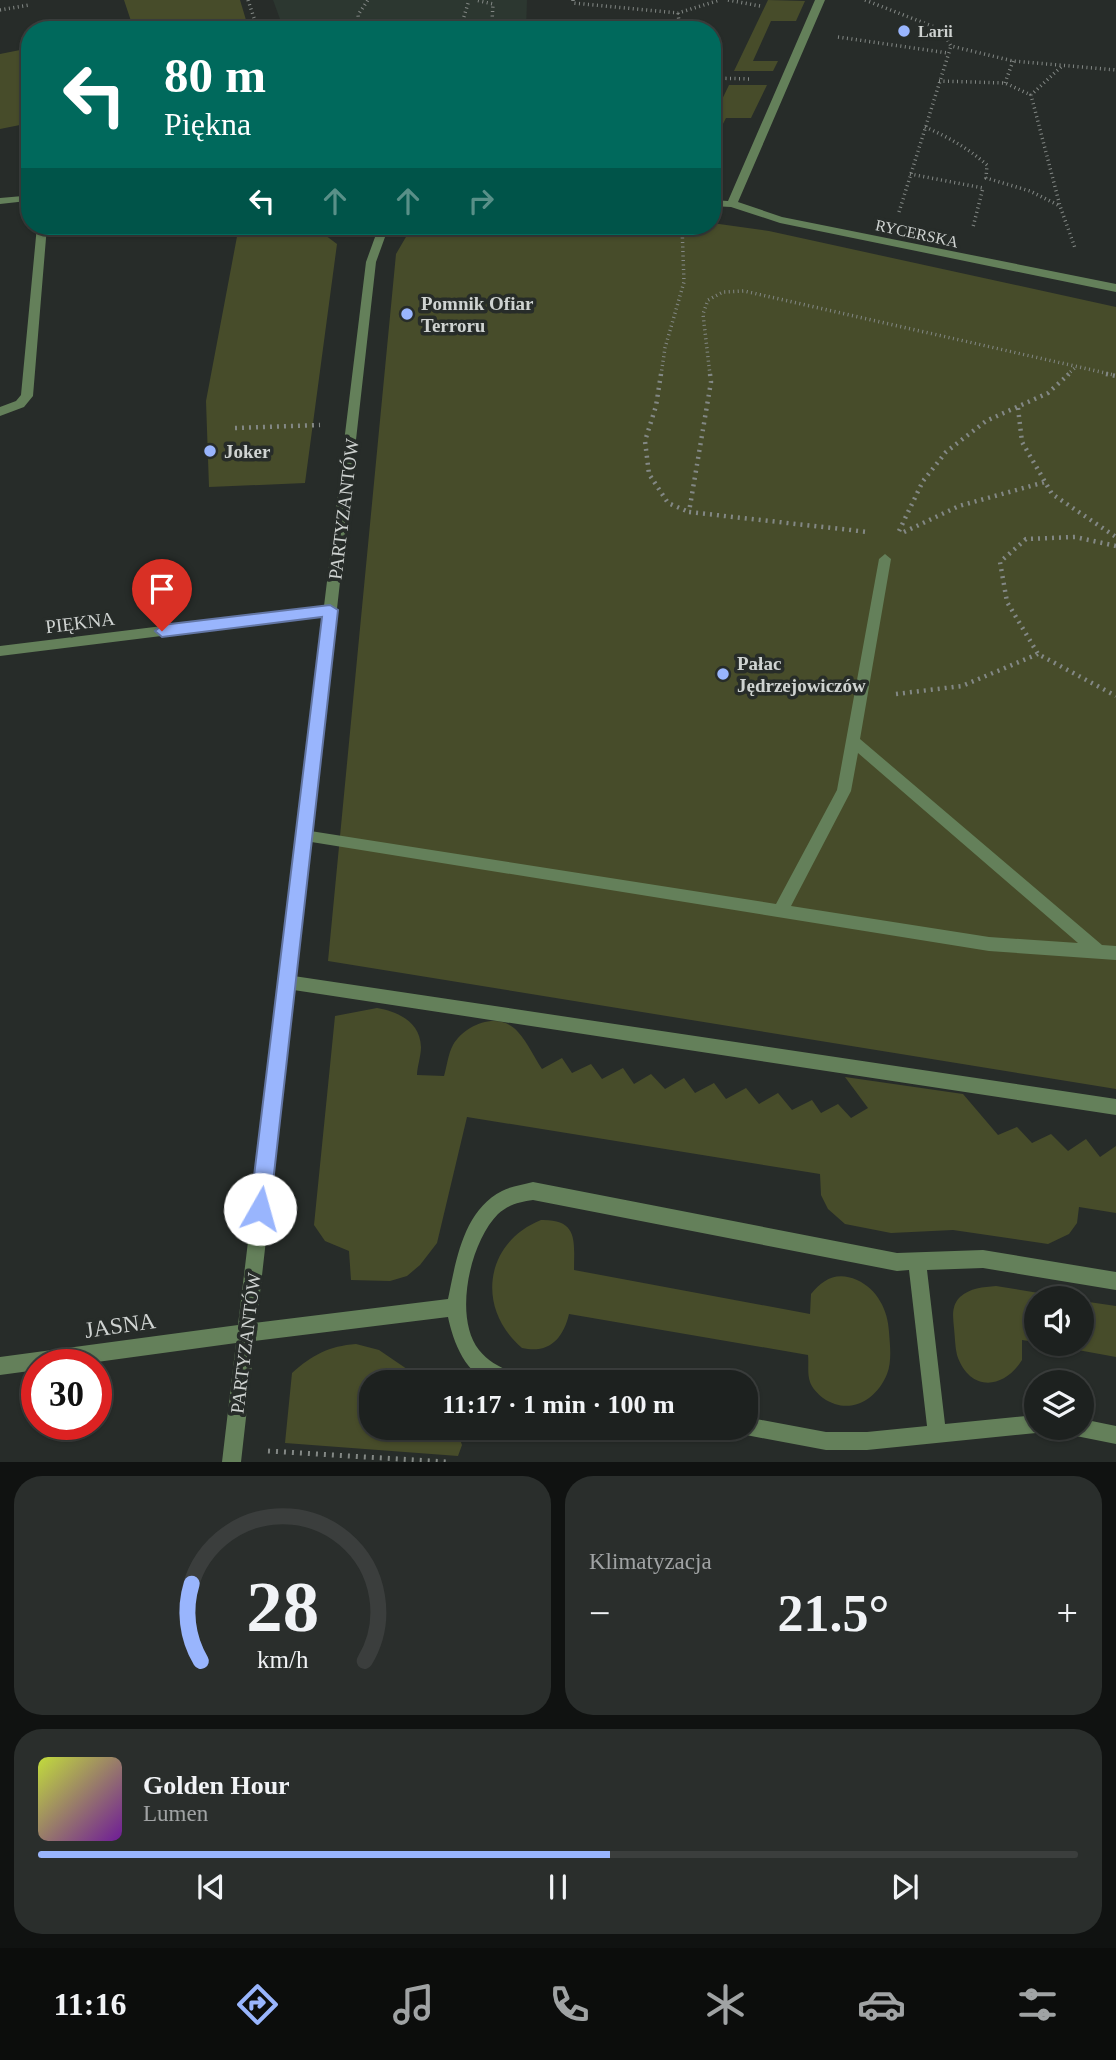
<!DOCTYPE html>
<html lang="pl">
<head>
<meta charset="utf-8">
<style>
	body { margin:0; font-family:Georgia,serif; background:#2a2e2c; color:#f1f3f6; height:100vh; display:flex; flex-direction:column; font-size:26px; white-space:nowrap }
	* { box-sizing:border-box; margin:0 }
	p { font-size:23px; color:#a0a3a4 }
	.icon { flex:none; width:38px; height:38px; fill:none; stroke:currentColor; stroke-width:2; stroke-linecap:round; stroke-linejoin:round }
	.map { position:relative; height:1462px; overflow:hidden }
	.sheet { display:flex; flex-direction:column; gap:14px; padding:14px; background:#101211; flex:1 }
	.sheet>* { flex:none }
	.hud { position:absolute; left:21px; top:21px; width:700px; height:214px; border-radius:28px; box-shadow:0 2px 5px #0004,0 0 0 2px #3b3e3d; background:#00695c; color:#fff; overflow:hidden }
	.fabs { position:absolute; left:1024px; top:1286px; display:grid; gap:14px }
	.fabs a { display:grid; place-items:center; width:70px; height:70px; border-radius:50%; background:#1d211f; box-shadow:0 2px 5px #0004,0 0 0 2px #3b3e3d; font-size:35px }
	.speed { position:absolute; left:21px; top:1349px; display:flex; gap:14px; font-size:35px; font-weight:700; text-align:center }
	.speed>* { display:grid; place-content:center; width:91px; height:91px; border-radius:50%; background:#1d211f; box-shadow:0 2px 5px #0004,0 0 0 2px #3b3e3d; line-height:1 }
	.speed .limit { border:10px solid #d22; background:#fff; color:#111 }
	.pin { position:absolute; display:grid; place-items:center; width:60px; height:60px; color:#fff; margin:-72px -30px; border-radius:50% 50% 50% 0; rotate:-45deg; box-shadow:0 0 7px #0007 }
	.pin .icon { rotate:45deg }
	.me { position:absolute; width:77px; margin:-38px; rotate:7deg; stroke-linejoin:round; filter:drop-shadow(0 0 5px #0008) }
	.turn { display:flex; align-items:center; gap:24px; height:147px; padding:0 28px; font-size:32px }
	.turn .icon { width:91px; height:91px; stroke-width:2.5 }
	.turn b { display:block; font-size:49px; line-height:60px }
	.lanes { display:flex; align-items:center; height:66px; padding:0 28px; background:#0003; justify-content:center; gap:35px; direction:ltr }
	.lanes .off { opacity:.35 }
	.big { font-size:52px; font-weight:700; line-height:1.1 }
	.sheet .tile { flex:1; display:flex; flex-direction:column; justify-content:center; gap:10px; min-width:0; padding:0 24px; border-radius:28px; background:#2a2e2c }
	.sheet .dial { align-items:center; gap:0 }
	.dial svg { height:182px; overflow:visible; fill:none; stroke:#3b3e3d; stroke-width:7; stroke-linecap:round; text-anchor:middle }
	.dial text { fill:#f1f3f6; stroke:none }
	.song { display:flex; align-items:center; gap:21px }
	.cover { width:84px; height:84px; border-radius:10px; background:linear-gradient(135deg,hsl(70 70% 55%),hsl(280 70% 35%)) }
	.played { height:7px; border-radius:4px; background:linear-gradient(90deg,#99b5fd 55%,#3b3e3d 55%) }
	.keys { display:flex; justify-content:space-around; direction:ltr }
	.heat { display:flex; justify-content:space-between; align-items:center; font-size:38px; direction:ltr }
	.sheet .tiles { flex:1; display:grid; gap:14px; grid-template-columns:1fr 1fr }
	.tile:last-child { grid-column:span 2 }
	.trip { position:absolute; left:359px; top:1370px; width:399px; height:70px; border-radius:28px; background:#1d211f; box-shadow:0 2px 5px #0004,0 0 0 2px #3b3e3d; font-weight:700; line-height:70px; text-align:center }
	.dock { display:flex; height:112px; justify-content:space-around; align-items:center; background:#0c0d0c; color:#a0a3a4 }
	.dock .icon { width:49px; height:49px }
	.dock .on { color:#99b5fd }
	.dock b { font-size:32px; color:#f1f3f6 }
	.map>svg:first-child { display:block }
	.built { fill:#2c3730 }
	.green { fill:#474c2a }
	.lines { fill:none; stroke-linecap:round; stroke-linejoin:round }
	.path-far2 { stroke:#838885; stroke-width:3.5; stroke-dasharray:1 3.5; stroke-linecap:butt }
	.path-far1 { stroke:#838885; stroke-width:4.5; stroke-dasharray:2 5; stroke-linecap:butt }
	.path { stroke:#838885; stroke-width:5; stroke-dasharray:2 6; stroke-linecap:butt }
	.lane { fill:#64805a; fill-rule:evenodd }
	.street { fill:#64805a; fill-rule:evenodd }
	.route { fill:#99b5fd; stroke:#6376a4; stroke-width:2 }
	.poi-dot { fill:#99b5fd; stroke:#272c29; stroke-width:2.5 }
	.labels { text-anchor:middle; stroke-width:7; stroke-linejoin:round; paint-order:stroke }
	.far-poi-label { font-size:16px; font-weight:bold; fill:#cfd3d1; stroke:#272c29; text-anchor:start }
	.far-street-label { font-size:16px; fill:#cfd3d1; stroke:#272c29 }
	.poi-label { font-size:19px; font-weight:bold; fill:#cfd3d1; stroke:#272c29; text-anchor:start }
	.street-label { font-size:19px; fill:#cfd3d1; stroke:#272c29 }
	.near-street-label { font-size:23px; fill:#cfd3d1; stroke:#272c29 }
</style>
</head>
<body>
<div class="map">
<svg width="1116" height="1462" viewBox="0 0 1116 1462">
	<rect width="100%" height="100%" fill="#272c29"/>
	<!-- built -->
	<path class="built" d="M273 0H527L526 30H284Z"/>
	<!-- green -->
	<path class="green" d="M124 0H240L249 30H134Z
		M768 0 805 1 796 21H771L753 61H778L773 71H734Z
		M30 48V123L0 129V54Z
		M729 85H767L751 118H726L712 145V120Z
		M712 223 769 231 1116 307V1089L328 961 396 254 410 230 416 226H712Z
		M239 226H313L337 244 305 483 209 487 206 401Z
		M377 1008C399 1012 420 1022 421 1047 421 1056 417 1067 417 1075L444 1076C447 1066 448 1054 453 1045 466 1023 500 1011 518 1032 528 1043 534 1057 542 1069L562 1058 572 1073 591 1064 602 1079 623 1068 634 1084 651 1074 665 1089 684 1078 695 1093 714 1083 726 1099 746 1088 759 1104 778 1093 792 1110 812 1100 821 1113 838 1104 851 1118 868 1108 845 1077 963 1094 998 1135 1017 1127 1032 1143 1051 1134 1068 1151 1086 1139 1100 1157 1116 1146V1213L1079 1207 1077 1223 1069 1234 1048 1244 953 1230 891 1233 845 1224 828 1209 821 1195 820 1174 467 1117 437 1243 420 1265 407 1276 390 1281 351 1280 349 1251 325 1241 314 1225 335 1016Z
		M541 1220C579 1219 574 1242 574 1270L810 1314 811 1294C823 1279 837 1271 857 1280 877 1289 888 1310 889 1332 890 1346 892 1361 887 1374 876 1401 849 1416 823 1398 818 1394 812 1388 810 1382 807 1374 809 1363 808 1355L569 1314C563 1339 549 1354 522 1348 476 1309 484 1243 541 1220Z
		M996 1286 1069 1298H1036V1342L1022 1340V1360C1004 1390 969 1392 957 1355 955 1347 955 1337 954 1328 953 1317 951 1306 960 1297 970 1288 983 1287 996 1286Z
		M1082 1301 1116 1306V1357L1045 1344H1082Z
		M356 1344 379 1350 426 1382H371V1428H456L462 1445 458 1456 285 1443 292 1373C312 1355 329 1346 356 1344Z"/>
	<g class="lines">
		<!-- path-far2 -->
		<path class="path-far2" d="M248 0 258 30
			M573 0V3L678 13 720 0
			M728 0 760 6
			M865 0 942 30 951 46 1013 61 1116 70
			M0 10 29 5
			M678 13 680 30
			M462 24 483 25 492 22 493 4 475 0
			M360 30 358 15 368 0
			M460 30 469 0
			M838 37 948 53
			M1061 67 1031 95 1060 206 1075 248
			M712 78 750 79
			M939 81 1005 83 1031 95
			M1005 83 1013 61
			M925 127C948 137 968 148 987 165L986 178 1030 191 1060 206
			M910 174 983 188 973 227
			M899 212 951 46
			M661 375 665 348 684 282 682 226
			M710 375 703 314 708 300 723 292 744 291 1114 375
			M1067 375 1076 367"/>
		<!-- path-far1 -->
		<path class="path-far1" d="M661 374 656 406 645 441 649 474 668 503 689 512
			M710 374 711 382 689 512 868 532
			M1106 374 1116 376
			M1018 408 1022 442 1052 494 1116 537
			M235 428 320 425
			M899 531 923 481 946 452 986 421 1048 393 1069 374
			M904 532 959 506 1045 482
			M1116 546 1075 537 1026 539 1000 562 1007 602 1038 654 1116 696
			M896 694 962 686 1038 654"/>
		<!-- path -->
		<path class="path" d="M268 1451 447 1462"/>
		<!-- lane -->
		<path class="lane" d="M37 226H47L33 396 24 407 0 416V407L16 401 21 395Z
			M885 554 891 559 860 739 1102 945 1116 946V960L989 951 299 840 297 836 299 832 304 830 776 904 837 790 879 559ZM858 753 1078 943 989 937 791 906 851 791Z
			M287 975 1116 1099V1115L287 989 281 987 279 982 281 977Z
			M533 1182 897 1253 983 1250 1116 1272V1290L983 1268 927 1270 945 1424 1036 1415V1428H1044L1036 1433 867 1450H826L746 1435 739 1433 738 1428H746V1417L826 1432H867L927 1426 909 1270 897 1271 533 1200C520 1202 509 1204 498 1214 470 1242 453 1317 479 1350 490 1364 505 1369 520 1376L523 1382C514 1382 504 1384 495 1382 466 1378 453 1341 448 1317L246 1342 240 1339 237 1333 240 1327 246 1324 448 1299C456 1261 463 1211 502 1191 511 1186 523 1185 533 1182Z
			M1082 1419 1116 1426V1444L1071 1435 1069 1428H1082Z"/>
		<!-- street -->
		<path class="street" d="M815 0H825L738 202 782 217 1116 284V292L780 223 731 207 712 206V200L728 201Z
			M23 196 27 197V201L0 204V198Z
			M379 226H389L376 262 241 1462H222L236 1343 75 1365H37V1370L0 1375V1357L238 1325 323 616 0 656V646L324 606 366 262Z"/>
	</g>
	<!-- route -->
	<path class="route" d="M330 605 338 610 270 1209 267 1216 260 1219 253 1216 250 1209 322 617 162 637 155 631 162 625Z"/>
	<!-- markers -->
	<g class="poi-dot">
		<circle cx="904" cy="31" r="7"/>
		<circle cx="407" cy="314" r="7"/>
		<circle cx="210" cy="451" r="7"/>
		<circle cx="723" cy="674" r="7"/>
	</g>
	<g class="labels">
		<!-- far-poi labels -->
		<g class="far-poi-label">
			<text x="918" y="37">Larii</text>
		</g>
		<!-- far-street labels -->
		<g class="far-street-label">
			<text transform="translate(917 233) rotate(12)" y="6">RYCERSKA</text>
		</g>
		<!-- poi labels -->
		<g class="poi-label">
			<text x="421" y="310">Pomnik Ofiar<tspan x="421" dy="22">Terroru</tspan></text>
			<text x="224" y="458">Joker</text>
			<text x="737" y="670">Pałac<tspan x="737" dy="22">Jędrzejowiczów</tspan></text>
		</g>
		<!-- street labels -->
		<g class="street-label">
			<text transform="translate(343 509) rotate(-83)" y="7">PARTYZANTÓW</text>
			<text transform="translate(80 622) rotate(-7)" y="7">PIĘKNA</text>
			<text transform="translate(245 1343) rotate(-83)" y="7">PARTYZANTÓW</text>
		</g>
		<!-- near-street labels -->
		<g class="near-street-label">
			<text transform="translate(120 1325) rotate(-8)" y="8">JASNA</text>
		</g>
	</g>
</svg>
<div class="fabs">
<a><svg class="icon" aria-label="sound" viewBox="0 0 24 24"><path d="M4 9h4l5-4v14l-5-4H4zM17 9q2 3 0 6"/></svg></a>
<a><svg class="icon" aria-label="layers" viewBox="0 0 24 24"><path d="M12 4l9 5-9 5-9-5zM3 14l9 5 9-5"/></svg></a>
</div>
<div class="speed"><div class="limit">30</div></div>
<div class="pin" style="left:162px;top:631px;background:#d93025"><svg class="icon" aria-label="arrive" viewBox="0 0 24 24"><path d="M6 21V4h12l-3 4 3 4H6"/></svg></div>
<svg class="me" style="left:260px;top:1209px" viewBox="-20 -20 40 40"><circle r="19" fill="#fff"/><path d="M0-13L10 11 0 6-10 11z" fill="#99b5fd"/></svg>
<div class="trip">11:17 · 1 min · 100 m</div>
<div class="hud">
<div class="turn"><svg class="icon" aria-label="left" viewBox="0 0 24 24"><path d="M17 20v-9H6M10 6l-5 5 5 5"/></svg><div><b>80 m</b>Piękna</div></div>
<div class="lanes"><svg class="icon" aria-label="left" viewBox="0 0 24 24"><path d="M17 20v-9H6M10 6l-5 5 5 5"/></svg><svg class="icon off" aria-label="ahead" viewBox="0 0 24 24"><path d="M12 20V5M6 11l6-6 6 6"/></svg><svg class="icon off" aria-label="ahead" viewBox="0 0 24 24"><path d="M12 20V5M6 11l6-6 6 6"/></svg><svg class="icon off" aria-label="right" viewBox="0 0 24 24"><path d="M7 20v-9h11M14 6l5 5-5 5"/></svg></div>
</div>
</div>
<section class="sheet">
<div class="tiles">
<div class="tile dial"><svg viewBox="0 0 100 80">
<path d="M14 69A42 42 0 1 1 86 69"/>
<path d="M14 69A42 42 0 0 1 10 35" stroke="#99b5fd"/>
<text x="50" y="56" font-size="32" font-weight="700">28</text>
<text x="50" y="72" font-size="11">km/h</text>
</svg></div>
<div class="tile"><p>Klimatyzacja</p>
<div class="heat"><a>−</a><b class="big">21.5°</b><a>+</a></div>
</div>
<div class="tile">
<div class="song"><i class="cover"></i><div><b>Golden Hour</b><p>Lumen</p></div></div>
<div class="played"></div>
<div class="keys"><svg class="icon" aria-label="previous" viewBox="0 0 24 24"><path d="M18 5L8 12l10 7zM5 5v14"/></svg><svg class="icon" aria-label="pause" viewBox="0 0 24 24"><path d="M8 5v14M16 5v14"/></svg><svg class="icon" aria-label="next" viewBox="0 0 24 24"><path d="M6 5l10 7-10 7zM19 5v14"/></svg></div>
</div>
</div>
</section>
<nav class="dock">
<b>11:16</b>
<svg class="icon on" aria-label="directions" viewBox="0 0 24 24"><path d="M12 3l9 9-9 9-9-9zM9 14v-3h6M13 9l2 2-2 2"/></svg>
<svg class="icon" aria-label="music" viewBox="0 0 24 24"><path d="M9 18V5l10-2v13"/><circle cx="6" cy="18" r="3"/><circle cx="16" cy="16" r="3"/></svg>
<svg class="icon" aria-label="phone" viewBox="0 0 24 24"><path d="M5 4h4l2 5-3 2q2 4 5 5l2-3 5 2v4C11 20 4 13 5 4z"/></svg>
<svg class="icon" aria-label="climate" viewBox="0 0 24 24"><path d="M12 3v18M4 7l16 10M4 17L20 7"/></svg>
<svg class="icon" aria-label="car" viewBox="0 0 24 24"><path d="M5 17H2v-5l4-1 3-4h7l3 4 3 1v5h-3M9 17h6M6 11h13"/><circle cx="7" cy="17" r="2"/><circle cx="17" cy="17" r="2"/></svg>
<svg class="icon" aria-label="filters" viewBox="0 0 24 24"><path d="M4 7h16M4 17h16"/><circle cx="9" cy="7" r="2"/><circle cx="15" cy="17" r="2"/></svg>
</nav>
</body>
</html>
